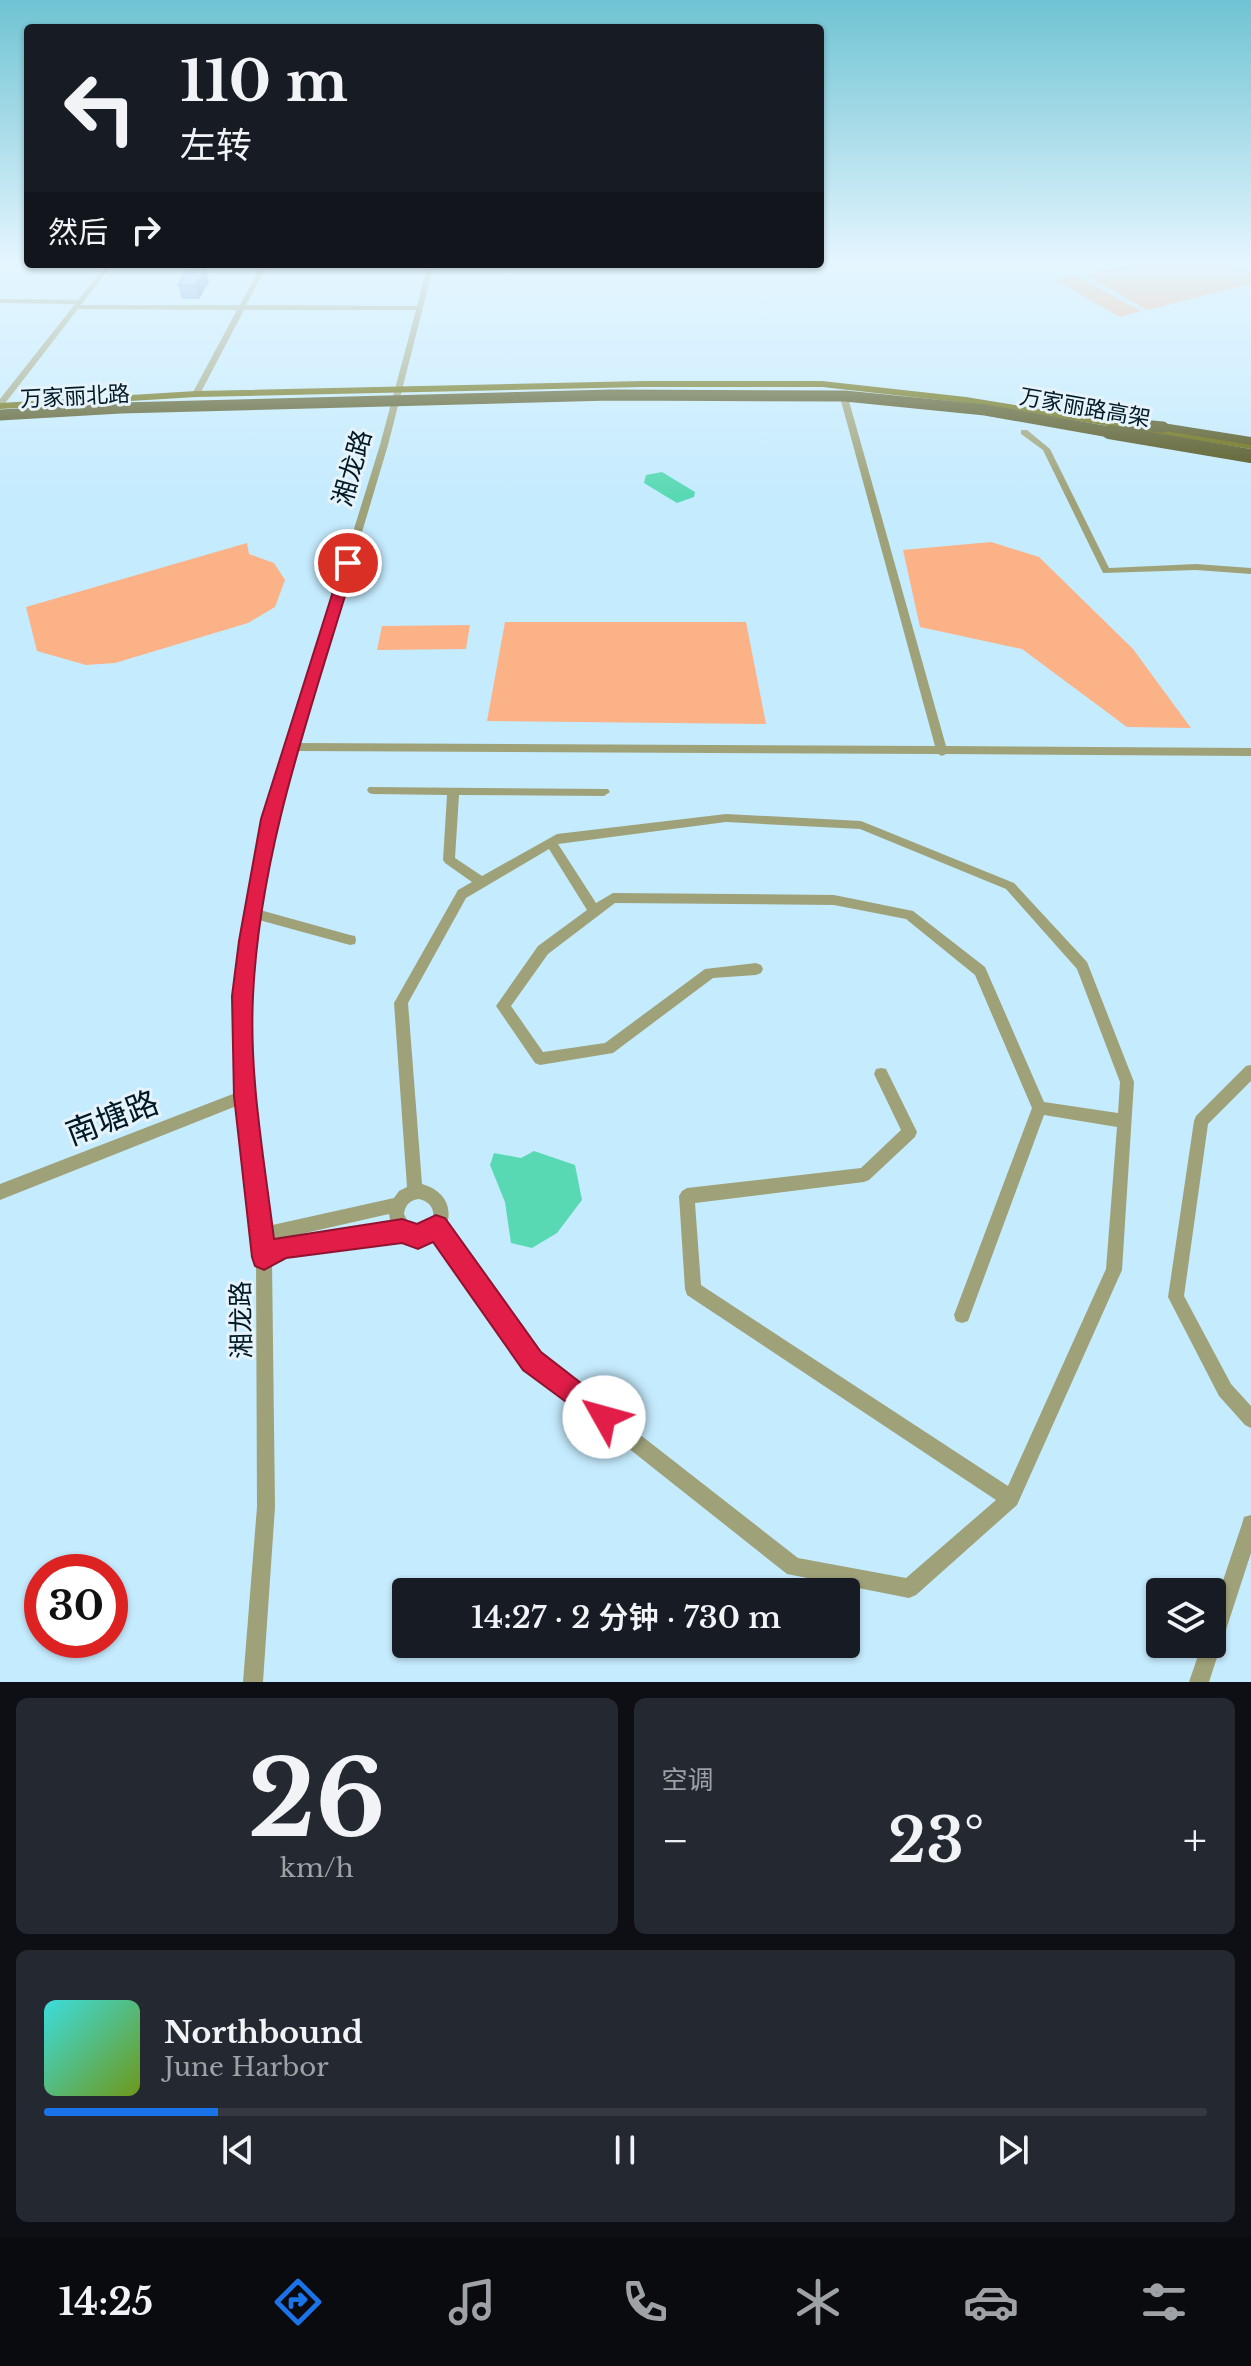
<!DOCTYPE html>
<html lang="zh">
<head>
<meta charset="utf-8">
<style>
	body { margin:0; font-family:"Libre Baskerville","Noto Sans SC",serif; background:#242831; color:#f1f3f6; height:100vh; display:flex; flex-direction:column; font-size:30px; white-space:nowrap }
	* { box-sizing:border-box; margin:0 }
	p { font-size:26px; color:#9ea1a6 }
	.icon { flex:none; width:44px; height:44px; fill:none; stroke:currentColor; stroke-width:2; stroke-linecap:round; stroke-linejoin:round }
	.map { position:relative; height:1682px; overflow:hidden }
	.side { display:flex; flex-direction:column; gap:16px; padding:16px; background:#0d0f14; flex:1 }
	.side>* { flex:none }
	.top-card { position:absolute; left:24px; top:24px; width:800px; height:244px; border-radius:8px; box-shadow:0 2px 6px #0004; background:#171b24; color:#f1f3f6; overflow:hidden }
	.fabs { position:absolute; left:1146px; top:1578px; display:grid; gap:16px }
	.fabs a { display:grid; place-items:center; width:80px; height:80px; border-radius:8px; background:#171b24; box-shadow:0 2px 6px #0004; font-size:40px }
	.speed { position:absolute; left:24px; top:1554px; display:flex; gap:16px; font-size:40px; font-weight:700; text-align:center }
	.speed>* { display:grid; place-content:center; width:104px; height:104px; border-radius:50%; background:#171b24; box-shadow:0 2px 6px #0004; line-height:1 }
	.speed .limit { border:12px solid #d22; background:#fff; color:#111 }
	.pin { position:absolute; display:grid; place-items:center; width:68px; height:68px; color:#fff; margin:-34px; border:4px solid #fff; border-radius:50%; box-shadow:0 2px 8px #0007 }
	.me { position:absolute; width:88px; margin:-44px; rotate:308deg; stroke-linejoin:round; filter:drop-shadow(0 0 6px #0008) }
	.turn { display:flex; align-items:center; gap:28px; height:168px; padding:0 24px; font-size:36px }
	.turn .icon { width:104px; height:104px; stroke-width:2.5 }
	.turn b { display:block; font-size:56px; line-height:68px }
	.then { display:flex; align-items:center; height:76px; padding:0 24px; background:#0003; gap:16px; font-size:30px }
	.big { font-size:60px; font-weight:600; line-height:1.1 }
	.side .card { flex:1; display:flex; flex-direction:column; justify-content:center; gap:12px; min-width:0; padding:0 28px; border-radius:12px; background:#242831 }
	.side .dial { align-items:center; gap:0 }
	.dial b { font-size:104px; line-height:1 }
	.song { display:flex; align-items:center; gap:24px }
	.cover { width:96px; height:96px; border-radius:12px; background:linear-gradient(135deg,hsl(180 70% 55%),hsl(80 70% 35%)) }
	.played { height:8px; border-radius:4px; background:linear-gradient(90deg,#1a73e8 15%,#363941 15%) }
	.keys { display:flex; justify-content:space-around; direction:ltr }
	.heat { display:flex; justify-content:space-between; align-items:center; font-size:44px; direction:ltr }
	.side .tiles { flex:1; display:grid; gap:16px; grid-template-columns:1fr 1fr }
	.card:last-child { grid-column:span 2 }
	.trip { position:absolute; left:392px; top:1578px; width:468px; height:80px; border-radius:8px; background:#171b24; box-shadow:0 2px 6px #0004; font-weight:600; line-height:80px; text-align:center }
	.tabs { display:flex; height:128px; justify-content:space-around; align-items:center; background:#090b0e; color:#9ea1a6 }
	.tabs .icon { width:56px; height:56px }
	.tabs .active { color:#1a73e8 }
	.tabs b { font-size:36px; color:#f1f3f6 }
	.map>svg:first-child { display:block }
	.green { fill:#fcb287 }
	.water { fill:#59d9b3 }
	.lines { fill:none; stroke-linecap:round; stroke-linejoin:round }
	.minor { fill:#9fa279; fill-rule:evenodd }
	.major { fill:#686907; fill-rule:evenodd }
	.highway { fill:#52531c; fill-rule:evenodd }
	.highway-bridge-far1 { stroke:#52531c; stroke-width:11 }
	.highway-bridge { stroke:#52531c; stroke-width:14 }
	.wall { fill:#5f9cda }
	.shaded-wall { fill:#4e7fb1 }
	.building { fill:#6fb5fd; stroke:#4e7fb1; stroke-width:2 }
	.route { fill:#e11d48; stroke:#92132f; stroke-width:2 }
	.labels { text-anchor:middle; stroke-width:6; stroke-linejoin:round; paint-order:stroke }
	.far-street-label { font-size:22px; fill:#011a26; stroke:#e7f3fa }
	.street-label { font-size:26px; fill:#011a26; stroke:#e7f3fa }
	.near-street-label { font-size:32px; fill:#011a26; stroke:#e7f3fa }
</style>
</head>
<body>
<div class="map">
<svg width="1251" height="1682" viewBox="0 0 1251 1682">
	<rect width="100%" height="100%" fill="#c5ebfe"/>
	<!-- green -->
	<path class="green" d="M1147 261H1227L1251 272V284L1147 310 1085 275Z
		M1075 275 1141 311 1120 317 1055 280Z
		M991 542 1039 557 1133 649 1191 728 1127 727 1022 649 920 627 903 550Z
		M247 543 249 554 274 563 285 580 275 607 248 623 115 663 86 665 37 651 26 607Z
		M505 622H746L766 724 487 721Z
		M470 625 466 649 377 650 382 626Z"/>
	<!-- water -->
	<path class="water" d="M662 472 695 492 694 497 677 503 644 483 646 475Z
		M534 1151 575 1165 582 1200 557 1233 532 1248 511 1243 505 1202 490 1165 494 1153 521 1158Z"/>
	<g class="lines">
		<!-- minor -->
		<path class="minor" d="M107 264H113L81 305H240L262 264H268L246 305 417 306 428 264H434L388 445 299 743 935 746 841 401 845 399 849 401 946 746 1251 748V756L946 754 942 756 938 754 296 751 276 819 260 910 350 935 355 936 356 940 355 944 350 945 259 920 250 996 252 1096 268 1226 394 1198 399 1191 407 1187 394 1003 458 890 472 882 445 863 443 860 447 795 373 794 369 793 367 790 369 787 608 789 610 792 604 796 459 795 455 858 482 876 557 834 726 814 861 821 1014 883 1087 962 1134 1082 1122 1270 1017 1505 916 1595 909 1598 787 1574 526 1367 435 1239 419 1245 402 1239 285 1255 272 1261 275 1507 263 1682H243L257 1507 256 1257 239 1105 0 1200V1184L238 1092 236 996 247 913 264 819 380 445 416 310H244L200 394 196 396 192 394 237 310 78 309 3 406H0V399L75 304 0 303V299L78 300ZM726 822 860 829 1006 889 1077 969 1120 1082 1118 1113 1044 1102 985 967 913 911 834 895 613 893 596 903 558 844ZM549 849 587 910 538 946 496 1006 535 1063 540 1065 613 1053 713 978 756 975 761 973 763 969 761 965 756 963 705 969 605 1043 543 1052 511 1006 548 954 615 903 834 905 906 919 975 975 1032 1108 954 1315 956 1321 962 1323 968 1321 1044 1115 1117 1127 1106 1269 1008 1486 701 1285 695 1203 864 1182 869 1180 915 1137 917 1132 886 1069 881 1068 876 1069 874 1074 901 1130 861 1168 687 1188 682 1191 679 1196 685 1289 687 1295 996 1500 906 1578 798 1558 538 1355 446 1227C454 1206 443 1190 422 1184L408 1003 466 898ZM419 1199C438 1203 438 1225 419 1229L409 1224 404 1214C405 1205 410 1200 419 1199ZM389 1214 391 1225 283 1239 271 1245 270 1241Z
			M1021 430H1027L1050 449 1109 568 1196 564 1251 568V574L1196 570 1103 573 1043 450 1021 434Z
			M1251 1065V1081L1208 1124 1184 1296 1231 1384 1251 1406V1428L1245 1425 1219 1396 1168 1297 1194 1121 1196 1116 1246 1066Z
			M1251 1515V1553L1209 1682H1189L1202 1644H1212V1613L1242 1524 1244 1517Z"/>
		<!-- major -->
		<path class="major" d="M643 381H822L966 397 1251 443V449L966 403 822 387H643L196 397 0 409V403L196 391Z"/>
		<!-- highway -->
		<path class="highway" d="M1163 423 1251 437V445L1159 430 1157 427Z"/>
		<!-- highway-bridge-far1 -->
		<path class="highway-bridge-far1" d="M0 415 121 408 611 395 845 396 985 410 1121 434
			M1130 424 1163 427"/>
		<!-- highway-bridge -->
		<path class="highway-bridge" d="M1109 432 1251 456"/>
	</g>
	<!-- wall -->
	<path class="wall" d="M209 282 199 299H182L178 285Z"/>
	<!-- shaded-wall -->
	<path class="shaded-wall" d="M206 269 209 282 199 299 195 286Z"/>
	<!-- building -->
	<path class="building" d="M188 269H206L195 286 178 285Z"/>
	<!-- sky -->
	<linearGradient id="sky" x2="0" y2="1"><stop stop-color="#6fc3d3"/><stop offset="0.53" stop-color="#e5f6ff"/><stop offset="1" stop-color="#e5f6ff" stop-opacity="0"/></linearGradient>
	<rect width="1251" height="496" fill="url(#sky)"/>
	<!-- route -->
	<path class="route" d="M343 560 355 563C313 704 260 847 253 996 249 1077 264 1158 274 1239L402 1219 417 1224 436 1215 445 1218 541 1352 613 1408 617 1417 613 1427 604 1430 523 1370 433 1242 418 1249 402 1243 286 1258 264 1270 255 1266 252 1257 234 1096 232 996 239 941 261 819Z"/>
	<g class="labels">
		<!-- far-street labels -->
		<g class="far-street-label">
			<text transform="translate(75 396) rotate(-3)" y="8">万家丽北路</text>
			<text transform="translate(1085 407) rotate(10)" y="8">万家丽路高架</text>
		</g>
		<!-- street labels -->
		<g class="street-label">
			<text transform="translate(352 468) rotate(-74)" y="9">湘龙路</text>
			<text transform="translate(241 1320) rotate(-91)" y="9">湘龙路</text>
		</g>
		<!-- near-street labels -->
		<g class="near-street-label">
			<text transform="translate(112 1118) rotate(-21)" y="11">南塘路</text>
		</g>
	</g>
</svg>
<div class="fabs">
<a><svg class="icon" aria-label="layers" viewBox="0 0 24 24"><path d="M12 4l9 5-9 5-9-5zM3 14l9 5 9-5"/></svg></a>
</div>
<div class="speed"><div class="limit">30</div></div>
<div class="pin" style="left:348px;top:563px;background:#d93025"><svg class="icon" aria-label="arrive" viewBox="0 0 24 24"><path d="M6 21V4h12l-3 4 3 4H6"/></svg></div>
<svg class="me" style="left:604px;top:1417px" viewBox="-20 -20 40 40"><circle r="19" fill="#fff"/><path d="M0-13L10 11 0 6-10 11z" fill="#e11d48"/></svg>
<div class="trip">14:27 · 2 分钟 · 730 m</div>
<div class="top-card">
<div class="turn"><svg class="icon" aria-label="left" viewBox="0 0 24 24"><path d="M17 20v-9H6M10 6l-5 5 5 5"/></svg><div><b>110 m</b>左转</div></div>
<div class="then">然后<svg class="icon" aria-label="right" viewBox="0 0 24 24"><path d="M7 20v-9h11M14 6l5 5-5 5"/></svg></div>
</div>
</div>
<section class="side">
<div class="tiles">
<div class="card dial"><b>26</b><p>km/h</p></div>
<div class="card"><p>空调</p>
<div class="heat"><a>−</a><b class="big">23°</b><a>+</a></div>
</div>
<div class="card">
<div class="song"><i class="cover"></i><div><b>Northbound</b><p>June Harbor</p></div></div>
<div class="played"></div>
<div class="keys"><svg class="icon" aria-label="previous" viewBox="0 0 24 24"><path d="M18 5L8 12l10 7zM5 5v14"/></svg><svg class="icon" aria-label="pause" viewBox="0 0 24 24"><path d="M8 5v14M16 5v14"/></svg><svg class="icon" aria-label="next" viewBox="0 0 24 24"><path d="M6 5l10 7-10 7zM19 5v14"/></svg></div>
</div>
</div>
</section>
<nav class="tabs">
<b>14:25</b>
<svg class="icon active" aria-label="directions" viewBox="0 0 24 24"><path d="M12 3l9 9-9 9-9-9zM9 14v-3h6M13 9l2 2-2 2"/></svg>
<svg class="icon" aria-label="music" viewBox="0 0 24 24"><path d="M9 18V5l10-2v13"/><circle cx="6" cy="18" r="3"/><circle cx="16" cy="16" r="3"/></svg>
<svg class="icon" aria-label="phone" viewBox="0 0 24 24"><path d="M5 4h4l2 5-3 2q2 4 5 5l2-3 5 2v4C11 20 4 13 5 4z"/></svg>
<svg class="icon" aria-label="climate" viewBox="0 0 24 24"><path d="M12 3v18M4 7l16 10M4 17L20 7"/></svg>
<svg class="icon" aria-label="car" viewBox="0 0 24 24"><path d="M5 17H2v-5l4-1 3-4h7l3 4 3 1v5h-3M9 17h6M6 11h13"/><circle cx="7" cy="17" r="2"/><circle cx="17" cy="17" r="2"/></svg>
<svg class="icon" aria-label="filters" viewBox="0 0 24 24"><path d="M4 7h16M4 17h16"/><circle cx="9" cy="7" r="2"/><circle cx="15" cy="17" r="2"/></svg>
</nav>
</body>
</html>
